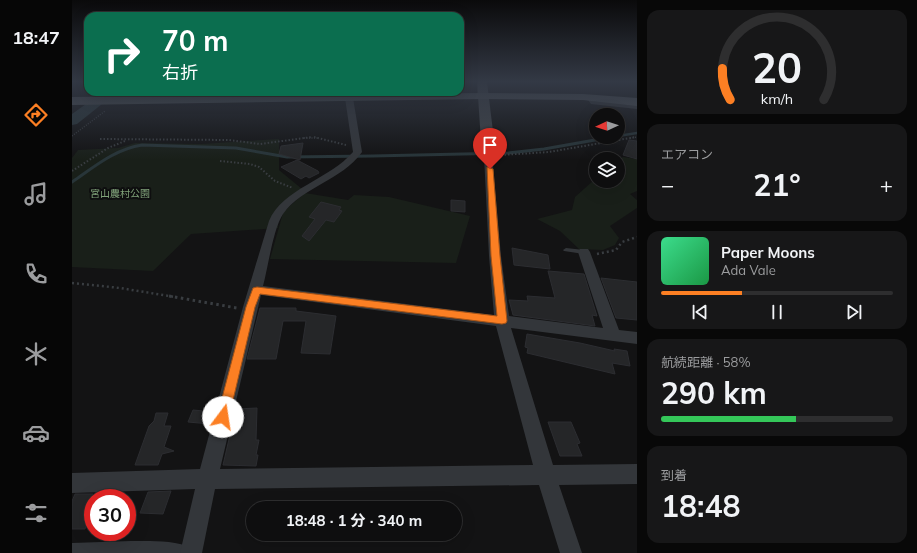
<!DOCTYPE html>
<html lang="ja">
<head>
<meta charset="utf-8">
<style>
	body { margin:0; font-family:Mulish,"Noto Sans JP",sans-serif; background:#171718; color:#f1f3f6; height:100vh; display:flex; flex-direction:column; font-size:15px; white-space:nowrap }
	* { box-sizing:border-box; margin:0 }
	p { font-size:13px; color:#9b9c9e }
	.icon { flex:none; width:22px; height:22px; fill:none; stroke:currentColor; stroke-width:2; stroke-linecap:round; stroke-linejoin:round }
	.map { position:relative; flex:1; overflow:hidden }
	.panel { display:flex; flex-direction:column; gap:10px; padding:10px; background:#080808; width:280px }
	.panel>* { flex:none }
	.banner { position:absolute; left:12px; top:12px; width:380px; height:84px; border-radius:12px; box-shadow:0 4px 16px #0002,0 0 0 1px #2e2e2f; background:#0b6e4f; color:#fff; overflow:hidden }
	.needle { width:26px; rotate:267deg }
	.fabs { position:absolute; left:517px; top:108px; display:grid; gap:8px }
	.fabs a { display:grid; place-items:center; width:36px; height:36px; border-radius:50%; background:#0e0e0f; box-shadow:0 4px 16px #0002,0 0 0 1px #2e2e2f; font-size:20px }
	.speed { position:absolute; left:12px; top:489px; display:flex; gap:8px; font-size:20px; font-weight:700; text-align:center }
	.speed>* { display:grid; place-content:center; width:52px; height:52px; border-radius:50%; background:#0e0e0f; box-shadow:0 4px 16px #0002,0 0 0 1px #2e2e2f; line-height:1 }
	.speed .limit { border:6px solid #d22; background:#fff; color:#111 }
	.pin { position:absolute; display:grid; place-items:center; width:34px; height:34px; color:#fff; margin:-41px -17px; border-radius:50% 50% 50% 0; rotate:-45deg; box-shadow:0 0 4px #0007 }
	.pin .icon { rotate:45deg }
	.me { position:absolute; width:44px; margin:-22px; rotate:14deg; stroke-linejoin:round; filter:drop-shadow(0 0 3px #0008) }
	.turn { display:flex; align-items:center; gap:14px; height:84px; padding:0 12px; font-size:18px }
	.turn .icon { width:52px; height:52px; stroke-width:2.5 }
	.turn b { display:block; font-size:28px; line-height:34px }
	.big { font-size:30px; font-weight:700; line-height:1.1 }
	.panel .tile { flex:1; display:flex; flex-direction:column; justify-content:center; gap:6px; min-width:0; padding:0 14px; border-radius:12px; background:#171718 }
	.panel .dial { align-items:center; gap:0 }
	.dial svg { height:104px; overflow:visible; fill:none; stroke:#2e2e2f; stroke-width:7; stroke-linecap:round; text-anchor:middle }
	.dial text { fill:#f1f3f6; stroke:none }
	.song { display:flex; align-items:center; gap:12px }
	.cover { width:48px; height:48px; border-radius:6px; background:linear-gradient(135deg,hsl(150 70% 55%),hsl(140 70% 35%)) }
	.played { height:4px; border-radius:2px; background:linear-gradient(90deg,#fc7f23 35%,#2e2e2f 35%) }
	.keys { display:flex; justify-content:space-around; direction:ltr }
	.heat { display:flex; justify-content:space-between; align-items:center; font-size:22px; direction:ltr }
	.charge { height:6px; border-radius:3px; background:linear-gradient(90deg,#34c759 58%,#2e2e2f 0) }
	.trip { position:absolute; left:174px; top:501px; width:216px; height:40px; border-radius:20px; background:#0e0e0f; box-shadow:0 4px 16px #0002,0 0 0 1px #2e2e2f; font-weight:700; line-height:40px; text-align:center }
	main { display:flex; flex:1; min-height:0 }
	.menu { display:flex; flex-direction:column; width:72px; justify-content:space-around; align-items:center; background:#060606; color:#9b9c9e }
	.menu .icon { width:28px; height:28px }
	.menu .on { color:#fc7f23 }
	.menu b { font-size:18px; color:#f1f3f6 }
	.map>svg:first-child { display:block }
	.green { fill:#191f19 }
	.lines { fill:none; stroke-linecap:round; stroke-linejoin:round }
	.stream-far1 { stroke:#283539; stroke-width:2.5 }
	.stream { stroke:#283539; stroke-width:3 }
	.river { fill:#283539; fill-rule:evenodd }
	.building { fill:#252628; stroke:#2c2d31 }
	.path-far3 { stroke:#393d41; stroke-width:1.5; stroke-dasharray:1 1.5; stroke-linecap:butt }
	.path-far2 { stroke:#393d41; stroke-width:2; stroke-dasharray:1.5 2; stroke-linecap:butt }
	.path-far1 { stroke:#393d41; stroke-width:2.5; stroke-dasharray:2 3; stroke-linecap:butt }
	.path { stroke:#393d41; stroke-width:3; stroke-dasharray:2.5 3.5; stroke-linecap:butt }
	.lane { fill:#33363a; fill-rule:evenodd }
	.street { fill:#33363a; fill-rule:evenodd }
	.secondary { fill:#41454a; fill-rule:evenodd }
	.primary { fill:#4f5459; fill-rule:evenodd }
	.route { fill:#fc7f23; stroke:#a45317 }
	.labels { text-anchor:middle; stroke-width:4; stroke-linejoin:round; paint-order:stroke }
	.far-park-label { font-size:10px; fill:#80a279; stroke:#0e0e0f }
</style>
</head>
<body>
<main>
<nav class="menu">
<b>18:47</b>
<svg class="icon on" aria-label="directions" viewBox="0 0 24 24"><path d="M12 3l9 9-9 9-9-9zM9 14v-3h6M13 9l2 2-2 2"/></svg>
<svg class="icon" aria-label="music" viewBox="0 0 24 24"><path d="M9 18V5l10-2v13"/><circle cx="6" cy="18" r="3"/><circle cx="16" cy="16" r="3"/></svg>
<svg class="icon" aria-label="phone" viewBox="0 0 24 24"><path d="M5 4h4l2 5-3 2q2 4 5 5l2-3 5 2v4C11 20 4 13 5 4z"/></svg>
<svg class="icon" aria-label="climate" viewBox="0 0 24 24"><path d="M12 3v18M4 7l16 10M4 17L20 7"/></svg>
<svg class="icon" aria-label="car" viewBox="0 0 24 24"><path d="M5 17H2v-5l4-1 3-4h7l3 4 3 1v5h-3M9 17h6M6 11h13"/><circle cx="7" cy="17" r="2"/><circle cx="17" cy="17" r="2"/></svg>
<svg class="icon" aria-label="filters" viewBox="0 0 24 24"><path d="M4 7h16M4 17h16"/><circle cx="9" cy="7" r="2"/><circle cx="15" cy="17" r="2"/></svg>
</nav>
<div class="map">
<svg width="565" height="553" viewBox="0 0 565 553">
	<rect width="100%" height="100%" fill="#131314"/>
	<!-- green -->
	<path class="green" d="M207 139V170L230 189 207 208 206 228 119 234 81 271 0 267V158L6 150 46 148 63 143 129 144Z
		M551 157 565 159V191L558 194 565 200V208L538 226 547 238 543 245 531 250 507 249 488 231 465 219 500 210 503 197 522 180 546 181V171L553 164 549 158Z
		M233 193 276 200 282 195 317 197 398 216 384 263 198 259 211 213 220 204Z"/>
	<g class="lines">
		<!-- stream-far1 -->
		<path class="stream-far1" d="M546 136 565 133
			M534 138 541 137"/>
		<!-- stream -->
		<path class="stream" d="M0 182C22 167 43 149 70 145L164 148 215 157 300 156 436 153 472 149 540 137"/>
		<!-- river -->
		<path class="river" d="M31 92H45L5 124 0 125V114Z"/>
	</g>
	<!-- building -->
	<path class="building" d="M557 140 565 141V159L551 155Z
		M231 143 228 160 207 154 209 146Z
		M225 160 246 171 247 173 237 178 234 176 229 179 209 167Z
		M379 200 393 201V212L379 211Z
		M249 202 269 207 267 210 270 211 262 222 254 220 237 241 230 236 243 219 237 217Z
		M440 248 476 255 478 269 442 265Z
		M476 271 512 274 525 316 520 315 523 326 441 315 437 300 456 301 455 296 483 298Z
		M529 278 565 282V320L544 318Z
		M188 308H224V311L264 316 258 354 229 353 234 321H211L204 359H175Z
		M455 334 508 343 543 351 542 349 555 351 558 366 540 363 543 374 455 353 456 348 453 347Z
		M185 408 184 440H187L184 455H186L184 466 151 465 164 409Z
		M121 410 142 412 138 424 116 422Z
		M84 413H96L92 426H99L92 447 102 451 90 454 86 465H63L77 426 82 421Z
		M476 422H499L508 443 505 444 510 456H488Z
		M99 491 91 514 68 513 76 492Z
		M3 494H21V509L13 529H0V501Z"/>
	<g class="lines">
		<!-- path-far3 -->
		<path class="path-far3" d="M0 136 33 111
			M232 138H246
			M558 138 565 137"/>
		<!-- path-far2 -->
		<path class="path-far2" d="M242 137 274 145
			M28 139 157 140 188 144 240 137
			M429 155 477 152 564 137
			M148 161 178 164 187 167 203 181 221 188
			M0 171 36 148 53 141"/>
		<!-- path-far1 -->
		<path class="path-far1" d="M525 254 544 250 550 242 565 237
			M0 283 48 288 103 297"/>
		<!-- path -->
		<path class="path" d="M97 296 165 308"/>
		<!-- lane -->
		<path class="lane" d="M190 92H195L182 100 179 99Z
			M494 248 512 250 515 252 512 254 492 251 491 250Z
			M59 541C79 541 102 540 121 548L123 552 122 553H0V543Z"/>
		<!-- street -->
		<path class="street" d="M101 92H118L128 95 123 102H120L116 100 119 96 105 94Z
			M168 92H177L161 102H158L154 100Z
			M209 92H217L207 101H201V97Z
			M276 92H284L281 98 290 152C269 181 230 187 211 214 201 229 196 268 191 286L422 315 417 256 412 156 417 153 420 154 429 256 437 316 531 328 506 252 508 249H516L518 252 547 330 565 332V344L439 328 481 465 565 464V484L487 485 510 553H488L467 485 143 489 130 553H108L123 489 0 493V473L128 469 171 307 197 221C210 189 258 179 281 152L273 98ZM189 295 424 326 461 465 148 469Z
			M515 95H521L524 100 565 105V109L519 104 514 97Z"/>
		<!-- secondary -->
		<path class="secondary" d="M405 82H415L424 156 422 159H412L410 156Z"/>
		<!-- primary -->
		<path class="primary" d="M411 93 511 94 565 98V106L511 100 411 99 0 105V97Z"/>
	</g>
	<!-- sky -->
	<linearGradient id="sky" x2="0" y2="1"><stop stop-color="#0a0a0b"/><stop offset="0.51" stop-color="#333945"/><stop offset="1" stop-color="#333945" stop-opacity="0"/></linearGradient>
	<rect width="565" height="160" fill="url(#sky)"/>
	<!-- route -->
	<path class="route" d="M415 167 421 169 428 256 435 321 434 323 430 324 188 294 183 307 157 417 156 421 151 423 147 421 145 417 174 307 181 288 185 287 425 316 419 256Z"/>
	<g class="labels">
		<!-- far-park labels -->
		<g class="far-park-label">
			<text x="48" y="197">宮山農村公園</text>
		</g>
	</g>
</svg>
<div class="fabs">
<a><svg class="needle" viewBox="-14 -14 28 28"><path d="M0-13l5 13h-10z" fill="#e53935"/><path d="M0 13l5-13h-10z" fill="#9b9c9e"/></svg></a>
<a><svg class="icon" aria-label="layers" viewBox="0 0 24 24"><path d="M12 4l9 5-9 5-9-5zM3 14l9 5 9-5"/></svg></a>
</div>
<div class="speed"><div class="limit">30</div></div>
<div class="pin" style="left:418px;top:169px;background:#d93025"><svg class="icon" aria-label="arrive" viewBox="0 0 24 24"><path d="M6 21V4h12l-3 4 3 4H6"/></svg></div>
<svg class="me" style="left:151px;top:417px" viewBox="-20 -20 40 40"><circle r="19" fill="#fff"/><path d="M0-13L10 11 0 6-10 11z" fill="#fc7f23"/></svg>
<div class="trip">18:48 · 1 分 · 340 m</div>
<div class="banner">
<div class="turn"><svg class="icon" aria-label="right" viewBox="0 0 24 24"><path d="M7 20v-9h11M14 6l5 5-5 5"/></svg><div><b>70 m</b>右折</div></div>
</div>
</div>
<section class="panel">
<div class="tile dial"><svg viewBox="0 0 100 80">
<path d="M14 69A42 42 0 1 1 86 69"/>
<path d="M14 69A42 42 0 0 1 8 45" stroke="#fc7f23"/>
<text x="50" y="56" font-size="32" font-weight="700">20</text>
<text x="50" y="72" font-size="11">km/h</text>
</svg></div>
<div class="tile"><p>エアコン</p>
<div class="heat"><a>−</a><b class="big">21°</b><a>+</a></div>
</div>
<div class="tile">
<div class="song"><i class="cover"></i><div><b>Paper Moons</b><p>Ada Vale</p></div></div>
<div class="played"></div>
<div class="keys"><svg class="icon" aria-label="previous" viewBox="0 0 24 24"><path d="M18 5L8 12l10 7zM5 5v14"/></svg><svg class="icon" aria-label="pause" viewBox="0 0 24 24"><path d="M8 5v14M16 5v14"/></svg><svg class="icon" aria-label="next" viewBox="0 0 24 24"><path d="M6 5l10 7-10 7zM19 5v14"/></svg></div>
</div>
<div class="tile"><p>航続距離 · 58%</p><b class="big">290 km</b><div class="charge"></div></div>
<div class="tile"><p>到着</p><b class="big">18:48</b></div>
</section>
</main>
</body>
</html>
